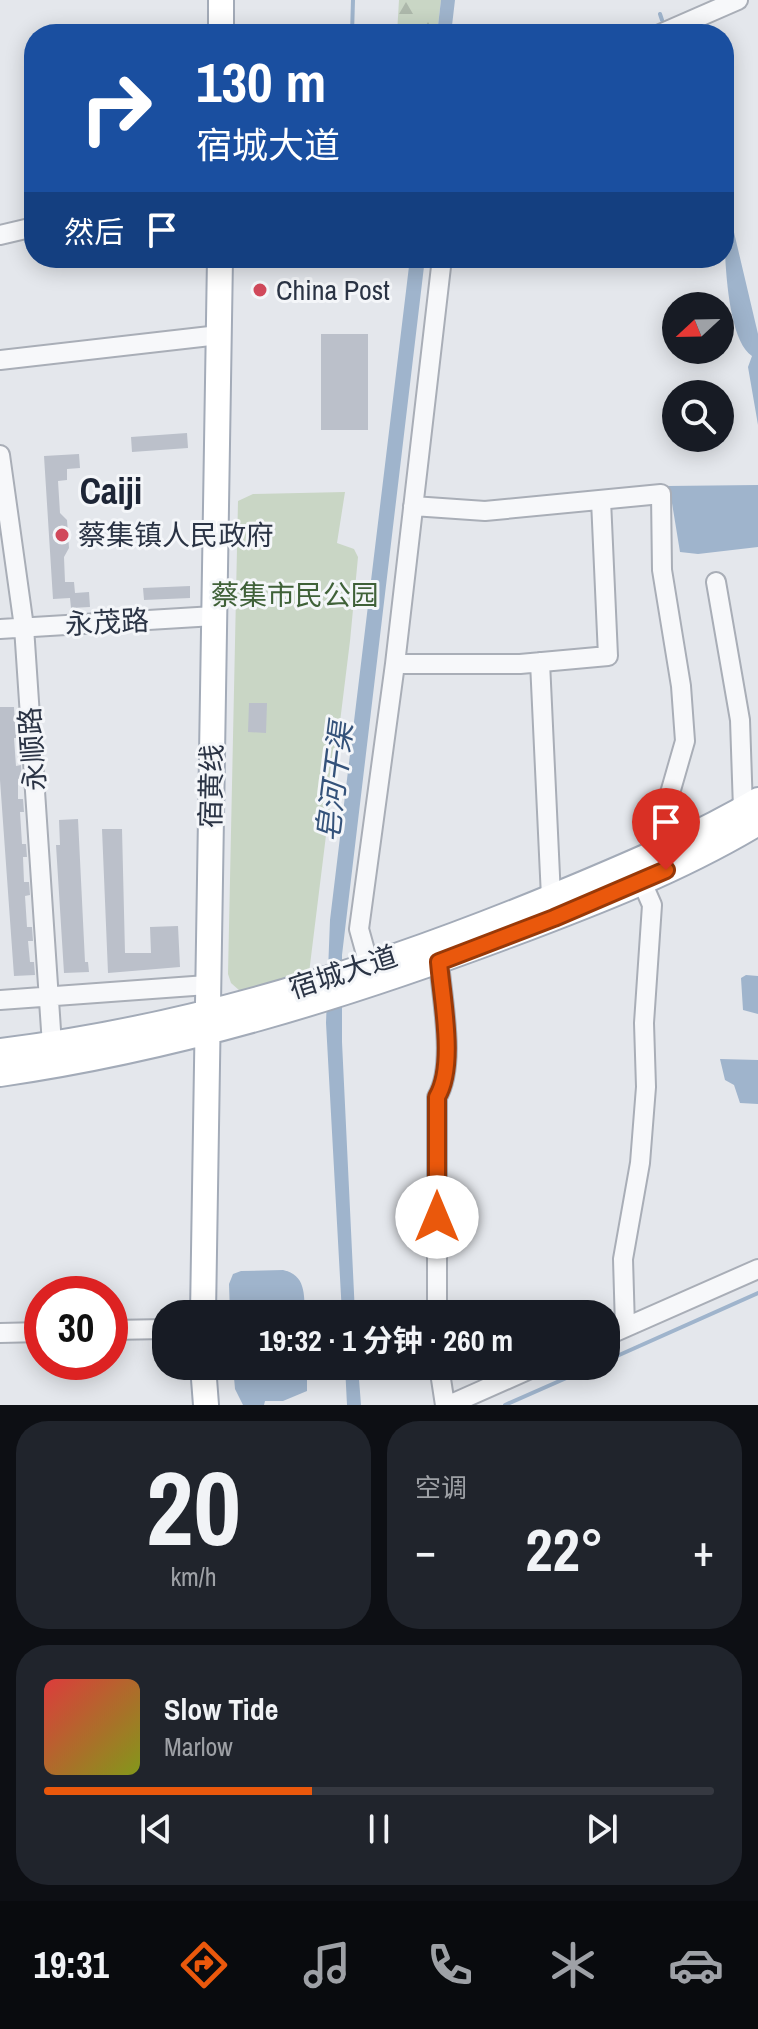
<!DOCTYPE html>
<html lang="zh">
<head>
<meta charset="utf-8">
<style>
	body { margin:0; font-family:"Archivo Narrow","Noto Sans SC",sans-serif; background:#20242c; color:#f1f3f6; height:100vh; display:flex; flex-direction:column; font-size:30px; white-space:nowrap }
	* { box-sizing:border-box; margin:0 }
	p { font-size:26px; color:#9ea1a6 }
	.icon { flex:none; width:44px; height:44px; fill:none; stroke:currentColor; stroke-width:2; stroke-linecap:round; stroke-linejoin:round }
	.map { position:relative; height:1405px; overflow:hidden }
	.details { display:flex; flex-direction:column; gap:16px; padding:16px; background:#0d0f14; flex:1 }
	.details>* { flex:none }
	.top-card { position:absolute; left:24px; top:24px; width:710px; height:244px; border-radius:32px; box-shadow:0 4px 20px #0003; background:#1a4fa0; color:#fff; overflow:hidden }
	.needle { width:52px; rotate:248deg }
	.buttons { position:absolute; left:662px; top:292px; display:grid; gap:16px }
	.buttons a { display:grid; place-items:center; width:72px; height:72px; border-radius:50%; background:#171b24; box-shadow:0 4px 20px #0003; font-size:40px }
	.speed { position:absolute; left:24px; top:1276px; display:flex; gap:16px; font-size:40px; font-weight:700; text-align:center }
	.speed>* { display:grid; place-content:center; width:104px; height:104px; border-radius:50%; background:#171b24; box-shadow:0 4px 20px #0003; line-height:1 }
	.speed .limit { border:12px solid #d22; background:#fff; color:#111 }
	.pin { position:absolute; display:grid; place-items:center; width:68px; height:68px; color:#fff; margin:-82px -34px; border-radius:50% 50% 50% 0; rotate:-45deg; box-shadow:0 0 8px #0007 }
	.pin .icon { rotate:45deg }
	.me { position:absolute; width:88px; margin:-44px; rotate:0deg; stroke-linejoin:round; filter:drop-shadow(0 0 6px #0008) }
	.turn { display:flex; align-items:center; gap:28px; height:168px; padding:0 40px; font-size:36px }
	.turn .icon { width:104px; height:104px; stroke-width:2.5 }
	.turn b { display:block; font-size:56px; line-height:68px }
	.then { display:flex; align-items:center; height:76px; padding:0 40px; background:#0003; gap:16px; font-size:30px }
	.big { font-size:60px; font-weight:700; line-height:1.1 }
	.details .card { flex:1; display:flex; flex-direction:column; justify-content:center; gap:12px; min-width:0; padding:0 28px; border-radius:32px; background:#20242c }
	.details .dial { align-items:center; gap:0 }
	.dial b { font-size:104px; line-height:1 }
	.song { display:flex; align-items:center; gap:24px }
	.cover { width:96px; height:96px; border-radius:12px; background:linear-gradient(135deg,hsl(0 70% 55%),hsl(70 70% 35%)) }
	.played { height:8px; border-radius:4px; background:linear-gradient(90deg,#ea580c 40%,#363941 40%) }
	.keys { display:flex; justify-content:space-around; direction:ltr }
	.heat { display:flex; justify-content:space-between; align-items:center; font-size:44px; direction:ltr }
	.details .tiles { flex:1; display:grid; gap:16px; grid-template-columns:1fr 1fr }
	.card:last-child { grid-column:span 2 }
	.trip { position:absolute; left:152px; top:1300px; width:468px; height:80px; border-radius:32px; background:#171b24; box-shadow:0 4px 20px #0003; font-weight:700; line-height:80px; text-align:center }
	.tabs { display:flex; height:128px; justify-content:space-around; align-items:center; background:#090b0e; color:#9ea1a6 }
	.tabs .icon { width:56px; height:56px }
	.tabs .current { color:#ea580c }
	.tabs b { font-size:36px; color:#f1f3f6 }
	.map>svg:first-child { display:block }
	.green { fill:#c9d6c5 }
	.forest { fill:url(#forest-firs) }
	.water { fill:#9fb4cc }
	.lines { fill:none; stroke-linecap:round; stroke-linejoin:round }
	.stream { stroke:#9fb4cc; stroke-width:4 }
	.building { fill:#bbc0ca }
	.minor-casing { stroke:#a9aeb7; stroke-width:22 }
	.major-casing { stroke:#a3abb8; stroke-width:28 }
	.minor { stroke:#f7f8fa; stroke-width:18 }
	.major { stroke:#fff; stroke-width:24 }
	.route-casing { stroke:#983908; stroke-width:20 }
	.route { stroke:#ea580c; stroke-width:14 }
	.poi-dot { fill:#d1495b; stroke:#f4f6f9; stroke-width:3 }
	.labels { text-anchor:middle; stroke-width:6; stroke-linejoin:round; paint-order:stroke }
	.poi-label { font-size:28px; fill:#2b3445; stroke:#f4f6f9; text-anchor:start }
	.park-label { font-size:28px; fill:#3f6138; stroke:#f4f6f9 }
	.street-label { font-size:28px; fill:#2b3445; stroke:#f4f6f9 }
	.water-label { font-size:30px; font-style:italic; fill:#34527a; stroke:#f4f6f9 }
	.district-label { font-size:36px; font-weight:bold; fill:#1d2536; stroke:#f4f6f9 }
</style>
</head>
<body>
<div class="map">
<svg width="758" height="1405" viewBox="0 0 758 1405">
	<defs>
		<pattern id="forest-firs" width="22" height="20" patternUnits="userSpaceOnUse" patternTransform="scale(2)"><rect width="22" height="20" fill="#c9d6c5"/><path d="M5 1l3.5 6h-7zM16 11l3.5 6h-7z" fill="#adb8ab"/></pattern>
	</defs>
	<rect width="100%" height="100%" fill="#e4e7ec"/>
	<!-- green -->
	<path class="green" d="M345 492 337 543 354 549 358 557 350 641 309 973 252 990 240 991 231 983 228 974 238 501 253 494Z"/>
	<!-- forest -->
	<path class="forest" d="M399 0H441L437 34H397Z"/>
	<!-- water -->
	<path class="water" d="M441 0H455L451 34H437Z
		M724 190 758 334V425L748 367 752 356C722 336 724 224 724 190Z
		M410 258H425L342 955V1042L355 1314H342L326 1023 330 920Z
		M758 485V547L698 554 680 552 671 497 667 486Z
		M746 975 758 976V1014L743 1010 741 978Z
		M720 1059 758 1060V1104L740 1103 734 1085 725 1080Z
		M283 1270C306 1275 304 1294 305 1314H230L229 1284 233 1274 241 1271Z
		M233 1366H307V1391L283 1401H265L264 1405H243L235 1389Z
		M345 1366H358L361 1405H347Z"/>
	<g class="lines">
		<!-- stream -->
		<path class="stream" d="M660 14 662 20
			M352 34 353 0
			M608 1360 758 1293
			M505 1405 589 1368"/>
	</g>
	<!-- building -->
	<path class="building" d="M321 334H368V430H321Z
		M187 433 188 448 132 452 131 437Z
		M79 454 80 468 67 469V480L58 481 60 513 67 520 69 548 64 557 65 582H74L75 593 89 592 90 607 71 608 70 598 53 599 44 456Z
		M190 586V598L144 600 143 588Z
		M249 703H267L266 733 248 732Z
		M0 707H14L15 725H18L19 738H14L16 766 21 765 22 779H18V799H23L24 812H20L22 844H26L27 857H23L24 882H29L30 895 25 896 27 927H32L33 941H28L30 962H34L35 975 14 976 0 780Z
		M78 819 85 962H88L89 972 64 973 56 845H60L59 820Z
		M102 829H122L125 953H151L150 927 178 926 180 967 108 973Z"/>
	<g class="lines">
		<defs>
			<path id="minor" d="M660 34 738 0
				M0 235 34 227
				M0 360 219 335
				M0 455 24 627 52 1045
				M413 506 485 511 661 494 662 570 681 686 685 741 662 821 664 847
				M716 582 740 720 743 809
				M0 629 214 616
				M540 662 551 897
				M395 664H520L608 656 601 500
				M369 965 359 929 395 664 442 258
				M0 1000 207 985
				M437 1314V1097C456 1065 442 1000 439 962
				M625 1327 623 1259 640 1163 646 1087 644 1023 652 905 642 882
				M110 1330 166 1329
				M0 1333 42 1332
				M606 1336 758 1269
				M439 1366 445 1405
				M449 1405 537 1366"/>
			<path id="major" d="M221 34V0
				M0 1051C191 1028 377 969 554 896 623 867 694 838 758 800
				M0 1074C174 1049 344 997 509 935 594 903 680 870 758 823
				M203 1314 220 258
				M203 1366 206 1405"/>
		</defs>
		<!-- minor casing -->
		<use href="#minor" class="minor-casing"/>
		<!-- major casing -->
		<use href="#major" class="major-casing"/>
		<!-- minor -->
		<use href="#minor" class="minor"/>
		<!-- major -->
		<use href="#major" class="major"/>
	</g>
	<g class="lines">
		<defs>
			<path id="route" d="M437 1217V1097C456 1065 442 1000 439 962L554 918 666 870"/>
		</defs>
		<!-- route casing -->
		<use href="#route" class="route-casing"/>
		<!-- route -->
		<use href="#route" class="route"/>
	</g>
	<!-- markers -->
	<g class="poi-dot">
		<circle cx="260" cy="290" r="8"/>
		<circle cx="62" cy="535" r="8"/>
	</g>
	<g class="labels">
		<!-- poi labels -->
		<g class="poi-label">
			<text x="276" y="300">China Post</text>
			<text x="78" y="545">蔡集镇人民政府</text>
		</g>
		<!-- park labels -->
		<g class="park-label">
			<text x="295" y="605">蔡集市民公园</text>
		</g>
		<!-- street labels -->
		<g class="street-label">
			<text transform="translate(107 622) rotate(-3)" y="10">永茂路</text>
			<text transform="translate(32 749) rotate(-94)" y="10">永顺路</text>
			<text transform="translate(211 786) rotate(-89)" y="10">宿黄线</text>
			<text transform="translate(343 972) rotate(-18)" y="10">宿城大道</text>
		</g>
		<!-- water labels -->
		<g class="water-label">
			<text transform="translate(335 782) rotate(-83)" y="10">皂河干渠</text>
		</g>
		<!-- district labels -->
		<g class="district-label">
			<text x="111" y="504">Caiji</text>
		</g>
	</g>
</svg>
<div class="buttons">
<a><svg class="needle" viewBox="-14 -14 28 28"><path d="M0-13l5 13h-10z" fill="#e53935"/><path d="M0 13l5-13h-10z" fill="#9ea1a6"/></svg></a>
<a><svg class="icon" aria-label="search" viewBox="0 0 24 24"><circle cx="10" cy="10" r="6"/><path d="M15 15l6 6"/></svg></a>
</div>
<div class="speed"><div class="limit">30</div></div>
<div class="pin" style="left:666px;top:870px;background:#d93025"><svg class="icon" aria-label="arrive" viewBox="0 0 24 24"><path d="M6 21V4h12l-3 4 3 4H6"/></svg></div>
<svg class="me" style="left:437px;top:1217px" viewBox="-20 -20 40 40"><circle r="19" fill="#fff"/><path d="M0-13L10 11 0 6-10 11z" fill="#ea580c"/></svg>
<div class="trip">19:32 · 1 分钟 · 260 m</div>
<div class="top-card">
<div class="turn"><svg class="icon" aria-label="right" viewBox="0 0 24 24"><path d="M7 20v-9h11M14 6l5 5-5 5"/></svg><div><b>130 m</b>宿城大道</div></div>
<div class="then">然后<svg class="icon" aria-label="arrive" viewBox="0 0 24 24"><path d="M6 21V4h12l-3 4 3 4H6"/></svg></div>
</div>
</div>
<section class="details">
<div class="tiles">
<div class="card dial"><b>20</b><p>km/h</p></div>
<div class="card"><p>空调</p>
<div class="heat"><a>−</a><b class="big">22°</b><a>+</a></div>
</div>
<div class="card">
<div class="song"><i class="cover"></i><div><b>Slow Tide</b><p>Marlow</p></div></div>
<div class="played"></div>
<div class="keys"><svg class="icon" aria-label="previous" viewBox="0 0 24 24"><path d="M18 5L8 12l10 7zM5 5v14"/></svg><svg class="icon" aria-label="pause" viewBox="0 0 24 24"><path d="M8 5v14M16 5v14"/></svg><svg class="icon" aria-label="next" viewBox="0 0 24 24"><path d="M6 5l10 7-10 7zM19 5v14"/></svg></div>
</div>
</div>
</section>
<nav class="tabs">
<b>19:31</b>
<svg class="icon current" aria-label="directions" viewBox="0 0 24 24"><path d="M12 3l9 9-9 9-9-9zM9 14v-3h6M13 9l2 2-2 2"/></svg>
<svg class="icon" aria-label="music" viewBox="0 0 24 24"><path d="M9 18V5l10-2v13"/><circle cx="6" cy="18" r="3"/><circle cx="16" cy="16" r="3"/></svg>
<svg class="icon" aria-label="phone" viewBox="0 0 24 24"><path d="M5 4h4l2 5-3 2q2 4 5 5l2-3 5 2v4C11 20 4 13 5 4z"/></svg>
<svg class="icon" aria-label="climate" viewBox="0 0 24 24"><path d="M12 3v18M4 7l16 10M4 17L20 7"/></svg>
<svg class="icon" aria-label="car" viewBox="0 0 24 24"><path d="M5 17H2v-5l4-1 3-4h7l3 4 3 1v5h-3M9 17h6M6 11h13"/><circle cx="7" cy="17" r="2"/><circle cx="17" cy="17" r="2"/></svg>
</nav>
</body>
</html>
